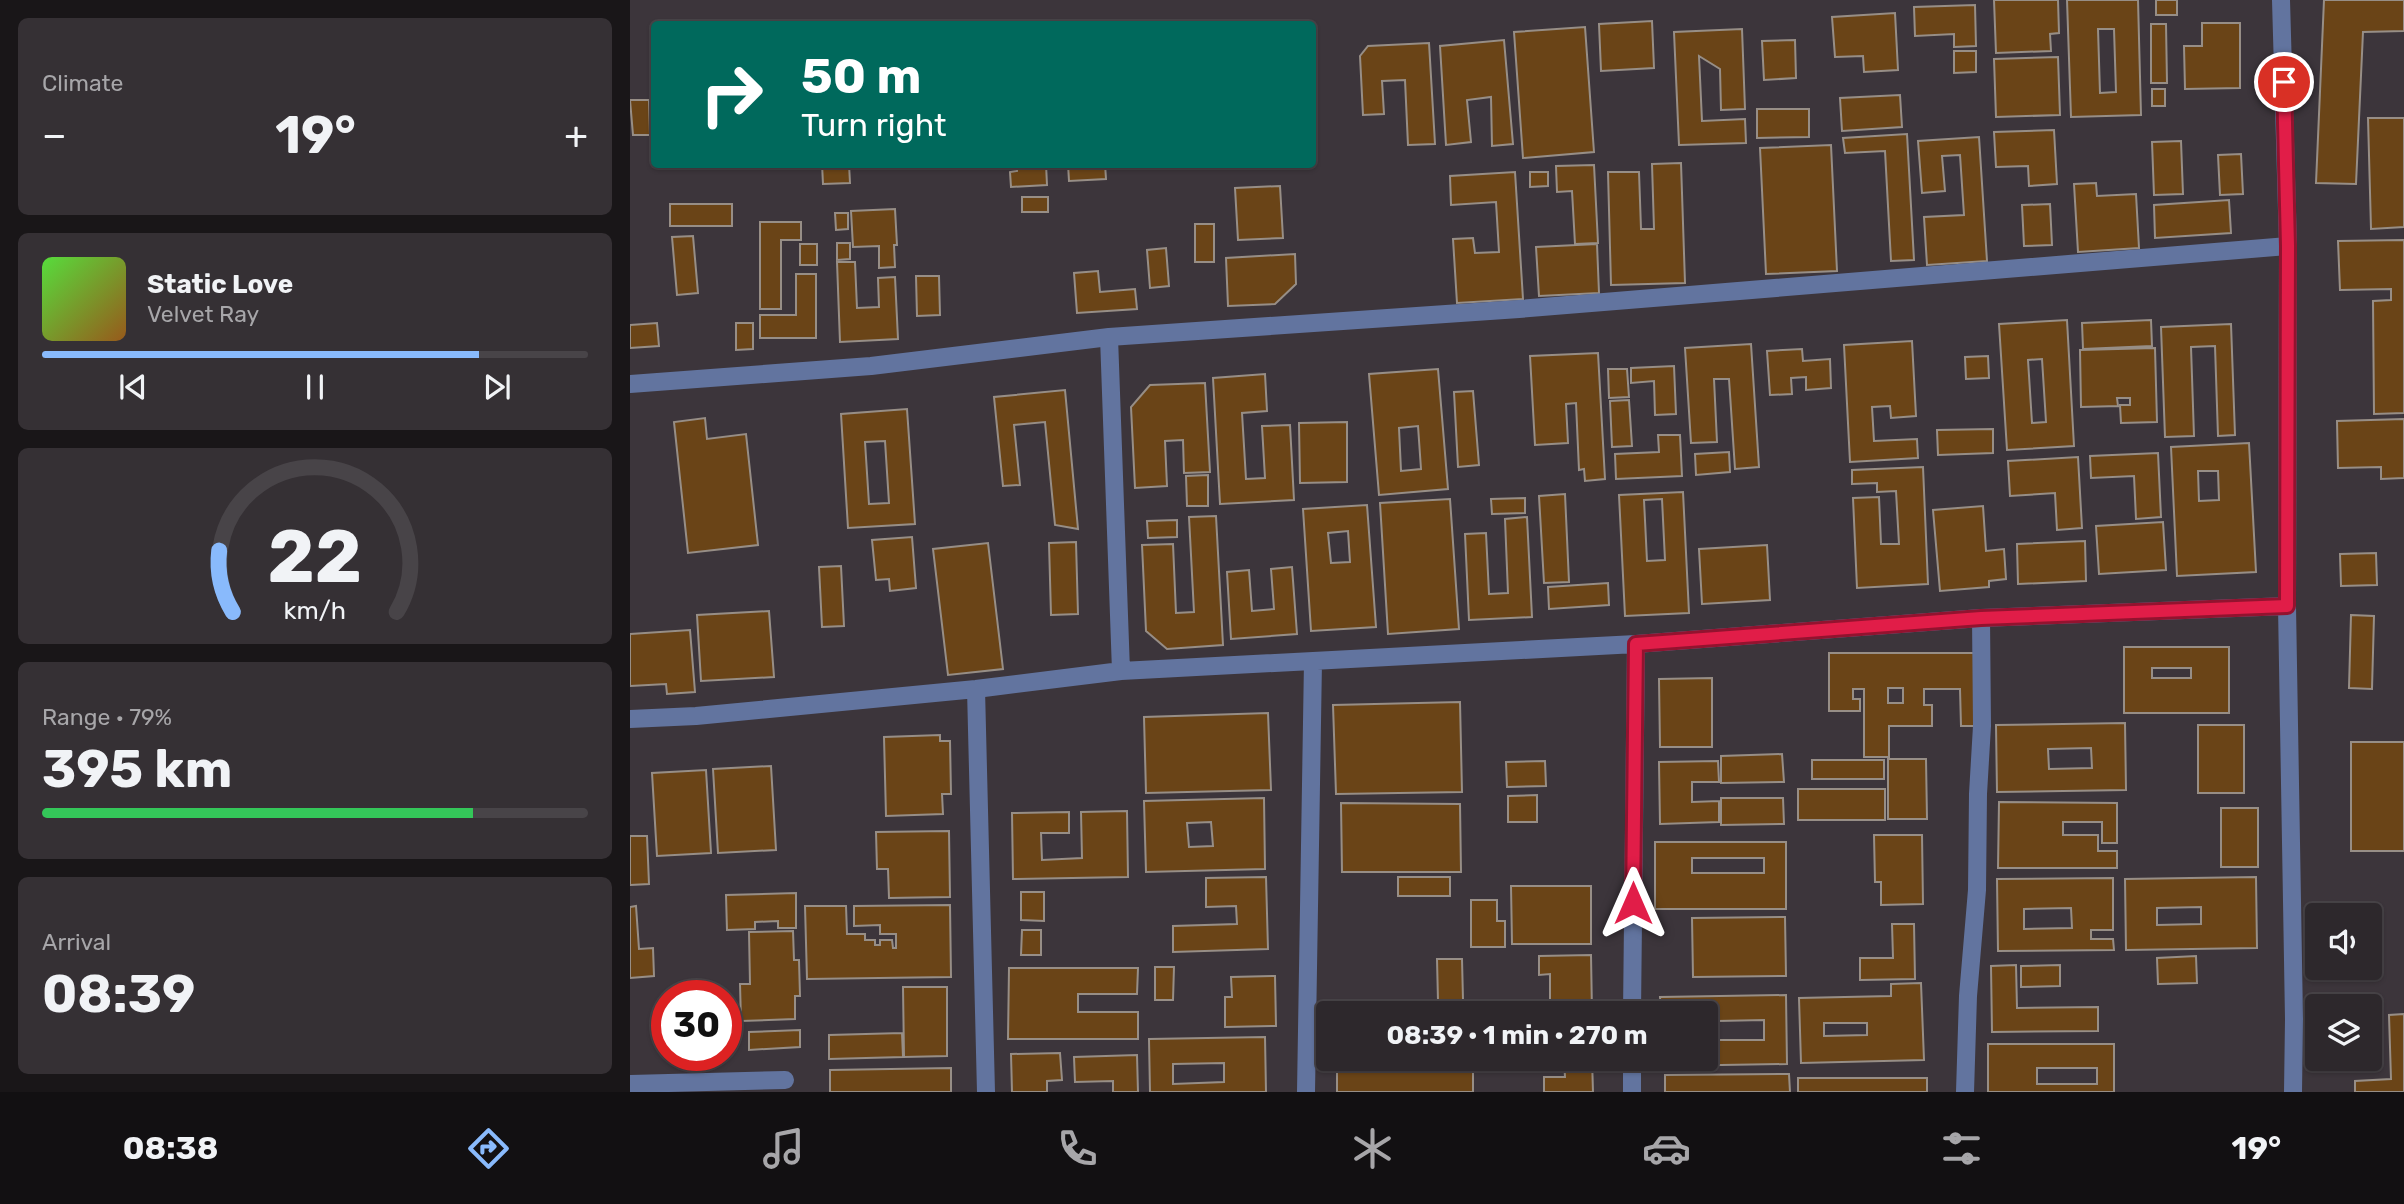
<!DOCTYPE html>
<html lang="en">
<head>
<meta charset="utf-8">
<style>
	body { margin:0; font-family:Rubik,sans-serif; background:#353034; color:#f1f3f6; height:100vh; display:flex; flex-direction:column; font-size:26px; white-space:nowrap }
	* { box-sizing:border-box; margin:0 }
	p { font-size:23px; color:#a7a6a9 }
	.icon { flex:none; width:38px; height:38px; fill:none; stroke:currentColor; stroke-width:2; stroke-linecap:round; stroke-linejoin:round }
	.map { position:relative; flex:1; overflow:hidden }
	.details { display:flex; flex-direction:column; gap:18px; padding:18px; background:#191618; width:630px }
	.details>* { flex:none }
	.banner { position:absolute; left:21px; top:21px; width:665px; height:147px; border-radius:7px; box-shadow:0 2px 5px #0004,0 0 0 2px #484448; background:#00695c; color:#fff; overflow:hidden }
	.controls { position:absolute; left:1675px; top:903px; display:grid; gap:14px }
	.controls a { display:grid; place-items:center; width:77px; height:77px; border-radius:7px; background:#2d282c; box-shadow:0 2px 5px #0004,0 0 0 2px #484448; font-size:35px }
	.speed { position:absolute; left:21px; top:980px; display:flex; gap:14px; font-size:35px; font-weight:700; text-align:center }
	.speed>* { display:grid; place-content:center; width:91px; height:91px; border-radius:50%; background:#2d282c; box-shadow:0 2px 5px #0004,0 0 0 2px #484448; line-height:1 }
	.speed .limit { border:10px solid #d22; background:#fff; color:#111 }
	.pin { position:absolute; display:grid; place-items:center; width:60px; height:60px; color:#fff; margin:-30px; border:4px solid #fff; border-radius:50%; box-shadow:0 2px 7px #0007 }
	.me { position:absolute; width:77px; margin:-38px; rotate:0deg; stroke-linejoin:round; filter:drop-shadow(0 0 5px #0008) }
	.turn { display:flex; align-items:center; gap:24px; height:147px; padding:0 35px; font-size:32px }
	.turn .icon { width:91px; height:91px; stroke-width:2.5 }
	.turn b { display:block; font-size:49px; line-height:60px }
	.big { font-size:52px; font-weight:700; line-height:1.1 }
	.details .tile { flex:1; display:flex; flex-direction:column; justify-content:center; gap:10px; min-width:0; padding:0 24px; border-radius:10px; background:#353034 }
	.details .dial { align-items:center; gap:0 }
	.dial svg { height:182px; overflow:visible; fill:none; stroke:#484448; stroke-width:7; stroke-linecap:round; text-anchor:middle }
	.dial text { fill:#f1f3f6; stroke:none }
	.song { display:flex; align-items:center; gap:21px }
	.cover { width:84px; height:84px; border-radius:10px; background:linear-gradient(135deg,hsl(110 70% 55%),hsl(30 70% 35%)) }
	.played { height:7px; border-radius:4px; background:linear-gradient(90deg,#89bafc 80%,#484448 80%) }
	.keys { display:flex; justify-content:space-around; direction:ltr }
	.heat { display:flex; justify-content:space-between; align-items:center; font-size:38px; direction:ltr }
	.charge { height:10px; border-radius:5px; background:linear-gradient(90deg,#34c759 79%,#484448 0) }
	.trip { position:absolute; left:686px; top:1001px; width:402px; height:70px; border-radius:7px; background:#2d282c; box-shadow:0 2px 5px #0004,0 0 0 2px #484448; font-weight:700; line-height:70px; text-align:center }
	.tabs { display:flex; height:112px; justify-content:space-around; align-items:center; background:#121012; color:#a7a6a9 }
	.tabs .icon { width:49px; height:49px }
	.tabs .active { color:#89bafc }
	.tabs b { font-size:32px; color:#f1f3f6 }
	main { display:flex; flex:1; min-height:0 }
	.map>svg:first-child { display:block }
	.building { fill:#6a4417; stroke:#978e86; stroke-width:2; fill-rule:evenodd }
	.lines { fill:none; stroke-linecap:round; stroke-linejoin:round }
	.minor { stroke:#62749f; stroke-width:18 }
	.route-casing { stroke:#92132f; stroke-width:18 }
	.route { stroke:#e11d48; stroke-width:12 }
</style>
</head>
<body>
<main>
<section class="details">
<div class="tile"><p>Climate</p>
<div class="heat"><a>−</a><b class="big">19°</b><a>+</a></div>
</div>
<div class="tile">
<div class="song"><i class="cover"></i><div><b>Static Love</b><p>Velvet Ray</p></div></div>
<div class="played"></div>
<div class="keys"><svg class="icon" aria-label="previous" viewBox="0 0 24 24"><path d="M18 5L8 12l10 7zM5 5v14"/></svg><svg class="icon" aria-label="pause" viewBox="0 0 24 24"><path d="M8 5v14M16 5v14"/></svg><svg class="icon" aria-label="next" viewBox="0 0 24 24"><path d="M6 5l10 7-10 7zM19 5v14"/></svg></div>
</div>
<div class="tile dial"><svg viewBox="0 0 100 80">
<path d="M14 69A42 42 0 1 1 86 69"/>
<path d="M14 69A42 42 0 0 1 8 42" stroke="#89bafc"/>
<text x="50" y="56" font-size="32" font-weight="700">22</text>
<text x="50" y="72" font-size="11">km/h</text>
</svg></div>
<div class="tile"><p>Range · 79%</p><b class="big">395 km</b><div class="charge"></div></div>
<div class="tile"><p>Arrival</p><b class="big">08:39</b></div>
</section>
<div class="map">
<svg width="1774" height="1092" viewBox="0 0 1774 1092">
	<rect width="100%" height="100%" fill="#3c353b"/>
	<!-- building -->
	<path class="building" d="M1364 0H1428L1429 33 1420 34 1421 51 1366 53Z
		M1437 0H1508L1511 115 1441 117ZM1468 29H1484L1486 92 1470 93Z
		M1526 0H1547V15H1526Z
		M1694 0H1774V31L1733 32 1726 184 1686 183Z
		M1345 5 1346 46 1324 47V34L1285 36 1284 7Z
		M1265 13 1268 70 1234 72 1233 56 1205 57 1202 17Z
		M1022 21 1024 68 971 71 969 24Z
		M1572 23H1610V88L1555 89 1554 46H1572Z
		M1521 24H1536L1537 83H1521Z
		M955 27 964 152 893 158 884 32Z
		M1112 29 1115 109 1091 110 1090 69 1069 56 1072 121 1115 119 1116 143 1049 145 1044 32Z
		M874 40 883 144 862 146 861 97 837 100 841 142 816 145 810 46Z
		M1165 40 1166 78 1134 80 1132 41Z
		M799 43 805 144 778 145 775 80 752 81 754 114 733 115 730 56 738 46Z
		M1324 51H1346V72L1324 73Z
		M1428 57 1430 115 1366 117 1364 59Z
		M1522 89H1535V106H1522Z
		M1270 95 1272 127 1212 131 1210 98Z
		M0 100H19L20 135H3Z
		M1127 109H1179V137L1127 138Z
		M1738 118H1774V227L1741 229Z
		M1424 130 1427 184 1399 186 1398 166 1366 167 1364 132Z
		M1277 134 1284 260 1261 261 1255 151 1215 153 1213 138Z
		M1349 137 1357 261 1297 265 1294 217 1334 215 1330 155 1312 156 1315 191 1292 193 1288 141Z
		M1551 141 1553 194 1524 195 1522 142Z
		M1201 145 1207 271 1136 274 1130 148Z
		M1611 154 1613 194 1590 195 1588 155Z
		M1051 163 1055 283 981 285 978 172H1009L1011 229H1024L1022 164Z
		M192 164H219L220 183 193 184Z
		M387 164H416L417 185 381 187 380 172 387 171Z
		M438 164H475L476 179 439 181Z
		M964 165 968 243 945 244 942 191 927 192 926 166Z
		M885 172 893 299 827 303 823 239 843 238 845 253 869 252 866 202 821 205 820 176Z
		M900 172H918V186L900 187Z
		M1466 183 1467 196 1506 194 1509 248 1448 252 1444 184Z
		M650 186 653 238 608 240 605 188Z
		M392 197H418V212H392Z
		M1599 200 1601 233 1525 238 1524 205Z
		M40 204H102V226H40Z
		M1420 204 1422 245 1394 246 1392 205Z
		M265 209 267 245H264L265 267 249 268V246L223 247 221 211Z
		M205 213H218V229L206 230Z
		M130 222H171V240H151V309H130Z
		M565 224H584V262H565Z
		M63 236 68 293 47 295 42 237Z
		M1774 240V413L1744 414 1743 301 1761 300V289L1710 290 1708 241Z
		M207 243H220V259L207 260Z
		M170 244H187V265H170Z
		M967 244 969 293 909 296 906 247Z
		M536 248 539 286 520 288 517 250Z
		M665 254 666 284 645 304 598 306 596 258Z
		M207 262H225L227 308 249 307 248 278 265 277 268 339 210 342Z
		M468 271 470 292 505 289 507 309 447 313 444 273Z
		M166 274H186V338H130V315H166Z
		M286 276H309L310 315 287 316Z
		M1437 320 1444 446 1377 450 1369 324ZM1412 359 1416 422 1402 423 1398 360Z
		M1521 320 1522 346 1453 349 1452 323Z
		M27 323 29 346 0 348V325Z
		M106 323H123V349L106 350Z
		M1601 324 1605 435 1588 436 1585 346 1561 347 1564 436 1535 437 1531 327Z
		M1282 341 1286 416 1261 418 1260 406 1242 407 1244 441 1287 439 1288 458 1220 462 1214 345Z
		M1121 344 1129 467 1105 469 1099 379H1084L1087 442 1061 443 1055 348Z
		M1525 348 1527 422 1491 423 1490 405H1500V398H1487L1488 406 1451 407 1450 350Z
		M1172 349 1173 361 1200 359 1201 388 1176 390V377L1161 378 1162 394 1140 395 1137 351Z
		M968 353 975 479 955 481 954 469 949 470 946 403 936 404 938 443 905 445 900 356Z
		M1358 356 1359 378 1336 379 1335 357Z
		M1044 366 1046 414 1025 415 1024 381 1001 383V368Z
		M808 369 818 489 749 495 739 374ZM788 426 791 469 771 471 769 428Z
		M978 369H997L999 397 979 398Z
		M635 374 637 411 612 413 616 479 635 478 632 426 660 425 664 500 590 504 583 378Z
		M575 383 580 472 554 473 553 440 535 441 537 486 505 488 501 407 520 385Z
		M435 390 448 529 425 525 415 422 384 425 390 485 373 486 364 397Z
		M843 391 849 465 828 467 824 392Z
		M999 400 1002 446 982 447 980 401Z
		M277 409 285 524 218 528 211 414ZM255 441 259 503 239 504 235 442Z
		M75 418 77 439 116 434 128 545 58 553 44 422Z
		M1774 419V478L1751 479V467L1708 468 1707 421Z
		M717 422V482L670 483 669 423Z
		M1363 429V453L1308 455 1307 430Z
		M1028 435H1050L1052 476 986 479 985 454 1029 452Z
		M1619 443 1626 572 1547 576 1541 447ZM1568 471H1588L1589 500 1569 501Z
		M1099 452 1100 472 1066 475 1065 454Z
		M1528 453 1531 517 1506 519 1504 476 1461 478 1460 456Z
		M1448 457 1452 528 1427 530 1425 493 1380 496 1378 461Z
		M1293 467 1298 584 1227 588 1223 498 1249 497 1251 544H1269L1266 491 1247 492V483L1222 484V470Z
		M578 475V506H557L556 476Z
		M1053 492 1059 613 995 616 989 495ZM1032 499 1035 560 1017 561 1014 500Z
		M935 494 939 582 914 583 909 496Z
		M895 498V513L862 514 861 499Z
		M820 499 829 629 758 634 750 503Z
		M737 505 746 627 681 631 673 509ZM718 531 720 562 701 563 698 533Z
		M1353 506 1356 551 1374 549 1376 579 1359 581V587L1310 591 1303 510Z
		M586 516 593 645 537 649 516 631 512 545 543 544 546 613 564 612 559 517Z
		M897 517 902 617 839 620 835 534 856 533 859 594 878 593 875 519Z
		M547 520V537L518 538 517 521Z
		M1533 522 1536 570 1469 574 1466 526Z
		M282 537 286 588 260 591 259 579 246 580 242 540Z
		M1455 541 1456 581 1388 584 1387 544Z
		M446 542 448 614 421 615 419 543Z
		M358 543 373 669 318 675 303 549Z
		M1137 545 1140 600 1072 604 1069 549Z
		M1746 553 1747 585 1711 586 1710 554Z
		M211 566 214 626 192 627 189 567Z
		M662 567 667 634 601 639 597 572 619 570 622 611 644 609 641 569Z
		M978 583 979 605 919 609 918 587Z
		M139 611 144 677 71 681 67 615Z
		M1721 615 1744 616 1742 689 1719 688Z
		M60 630 65 692 37 694 36 684 0 686V634Z
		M1494 647H1599V713H1494ZM1522 668H1561V678H1522Z
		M1199 653H1350V726H1331L1330 689H1294V705H1302V726H1259V757H1234V689H1223V699H1230V711H1199ZM1258 688H1273V703H1258Z
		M1082 678V747H1030L1029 679Z
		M830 702 832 792 706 794 703 705Z
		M638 713 641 790 516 793 514 717Z
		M1495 723 1496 790 1367 792 1366 725ZM1461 748 1462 768 1419 769 1418 749Z
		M1568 725H1614V793H1568Z
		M310 735V741H320L321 794H312L313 814 256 816 254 737Z
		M1721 742H1774V851H1721Z
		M1152 754 1154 782 1091 783V756Z
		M1258 759H1296L1297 819H1258Z
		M1182 760H1254V779H1182Z
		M915 761 916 786 877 787 876 762Z
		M1088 761 1089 782H1062V802L1089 801V822L1030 824 1029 762Z
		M141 766 146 850 88 853 83 769Z
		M76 770 81 853 27 856 22 773Z
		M1168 789H1255V820H1168Z
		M907 795V822H878V796Z
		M634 798 635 869 516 872 514 801ZM581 822 583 846 559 847 557 823Z
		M1091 798H1153L1154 824 1091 825Z
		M1369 802 1487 803V843H1472V822H1433V835H1468V851H1487V868H1368Z
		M711 803 830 804 831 872H712Z
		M1591 808H1628V867H1591Z
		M497 811 498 877 383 879 382 813 439 812V833H411L412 860 452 858 451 812Z
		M319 831 320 897 259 898 258 869H247L246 832Z
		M1244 835H1292L1293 904 1251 905V882H1245Z
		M0 836H17L19 884 0 885Z
		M1025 842H1156V909H1025ZM1062 858H1134V873H1062Z
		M636 877 638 949 543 952V926L607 924 606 906 576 907V878Z
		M768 877H820V896H768Z
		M1626 877 1627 948 1496 950 1495 879ZM1571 907V924L1527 925V908Z
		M1483 878V930H1461V939H1483L1484 950 1368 951 1367 879ZM1441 908 1442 928 1394 929V909Z
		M881 886H961V944H882Z
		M391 892H414V921L391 920Z
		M166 893V928H148V921L125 922V929L97 930 96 895Z
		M841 900H867V921H875V947H841Z
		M320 905 321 977 177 979 175 906H216L217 934H235V940H245V945H250V940H262L263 948H266V934H250V925L224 926V906Z
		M6 906 9 949 23 948 24 976 0 978V907Z
		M1155 917 1156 976 1063 977 1062 918Z
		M1262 924H1284L1285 979 1230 980V958H1263Z
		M392 930H411V955H391Z
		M163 931 164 960H169L170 996H165V1019L111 1021 110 984H120L119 932Z
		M961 955 962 1013H920V974L909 975V956Z
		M1566 956 1567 983 1528 984 1527 958Z
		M807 959H832L833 1000 808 1001Z
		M1386 965 1387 1008 1468 1007V1031L1362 1032 1361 966Z
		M1430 965V986L1391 987V966Z
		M525 967H544L543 1000H525Z
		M379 968H508L507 994H448V1012H508V1039H378Z
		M645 976 646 1026 595 1027V997H602L601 977Z
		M1291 983 1294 1060 1171 1063 1169 998 1261 996V984ZM1194 1023H1237V1035L1194 1036Z
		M273 987H317V1056L274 1057Z
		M1156 995 1157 1064 1032 1066V1059H1076V1013H1031L1030 997ZM1134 1020V1040H1087V1021Z
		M1774 1014V1092H1725V1081L1761 1079 1759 1015Z
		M170 1030V1047L119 1050V1032Z
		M272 1033 273 1057 199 1059V1035Z
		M635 1037 636 1092H520L519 1039ZM594 1063V1082L543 1084V1064Z
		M1358 1044H1484V1092H1358ZM1407 1068H1467V1084H1407Z
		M430 1053 432 1080 417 1081V1092H382L381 1054Z
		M507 1055 508 1092H483V1081L445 1082 444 1057Z
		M707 1059H760V1071H818V1059H843V1092H707Z
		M934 1059H962L963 1092H914V1077H935Z
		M321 1068V1092H200V1070Z
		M1159 1074 1160 1092H1035V1075Z
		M1168 1078H1297V1092H1168Z"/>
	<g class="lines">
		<!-- minor -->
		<path class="minor" d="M1651 0 1658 246 1657 606 1664 1019 1663 1092
			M479 337 491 671
			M0 384 241 366 479 337 889 309 1658 246
			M346 689 356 1092
			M0 719 66 716 346 689 491 671 1006 644 1351 618 1657 606
			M1002 1013 1006 644
			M1002 1059V1092
			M0 1084 155 1080
			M676 1092 683 661
			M1335 1092 1338 996 1347 890 1348 794 1352 726 1351 618"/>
	</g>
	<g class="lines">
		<defs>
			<path id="route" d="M1003 903 1006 644 1351 618 1657 606 1658 246 1654 82"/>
		</defs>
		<!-- route casing -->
		<use href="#route" class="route-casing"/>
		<!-- route -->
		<use href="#route" class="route"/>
	</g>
</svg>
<div class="controls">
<a><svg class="icon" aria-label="sound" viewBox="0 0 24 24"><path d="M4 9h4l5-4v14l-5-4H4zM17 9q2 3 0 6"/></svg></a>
<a><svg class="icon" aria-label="layers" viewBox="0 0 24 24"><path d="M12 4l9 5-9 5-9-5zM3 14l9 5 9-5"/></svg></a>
</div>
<div class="speed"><div class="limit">30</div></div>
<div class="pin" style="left:1654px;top:82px;background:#d93025"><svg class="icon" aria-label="arrive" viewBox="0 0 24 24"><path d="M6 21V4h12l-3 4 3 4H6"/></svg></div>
<svg class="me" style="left:1003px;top:903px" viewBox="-20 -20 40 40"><path d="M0-17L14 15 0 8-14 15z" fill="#e11d48" stroke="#fff" stroke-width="4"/></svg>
<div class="trip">08:39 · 1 min · 270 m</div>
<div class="banner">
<div class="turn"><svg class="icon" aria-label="right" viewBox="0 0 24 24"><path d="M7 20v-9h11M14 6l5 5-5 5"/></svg><div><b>50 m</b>Turn right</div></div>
</div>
</div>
</main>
<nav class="tabs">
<b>08:38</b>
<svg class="icon active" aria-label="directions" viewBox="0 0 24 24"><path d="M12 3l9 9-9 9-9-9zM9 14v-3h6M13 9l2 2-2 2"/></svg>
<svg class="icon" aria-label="music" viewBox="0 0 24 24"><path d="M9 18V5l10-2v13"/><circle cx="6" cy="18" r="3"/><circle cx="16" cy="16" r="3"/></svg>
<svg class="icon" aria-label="phone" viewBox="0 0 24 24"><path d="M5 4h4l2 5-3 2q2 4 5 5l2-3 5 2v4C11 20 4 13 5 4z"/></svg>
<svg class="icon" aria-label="climate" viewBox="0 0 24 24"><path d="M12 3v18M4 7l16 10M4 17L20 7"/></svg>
<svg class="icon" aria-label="car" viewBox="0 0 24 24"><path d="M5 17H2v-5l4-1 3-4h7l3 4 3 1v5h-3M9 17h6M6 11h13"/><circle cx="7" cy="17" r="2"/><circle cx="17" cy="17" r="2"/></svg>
<svg class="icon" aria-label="filters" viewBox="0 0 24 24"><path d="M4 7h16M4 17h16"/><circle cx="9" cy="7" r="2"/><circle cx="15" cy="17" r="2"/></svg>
<b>19°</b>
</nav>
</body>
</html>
